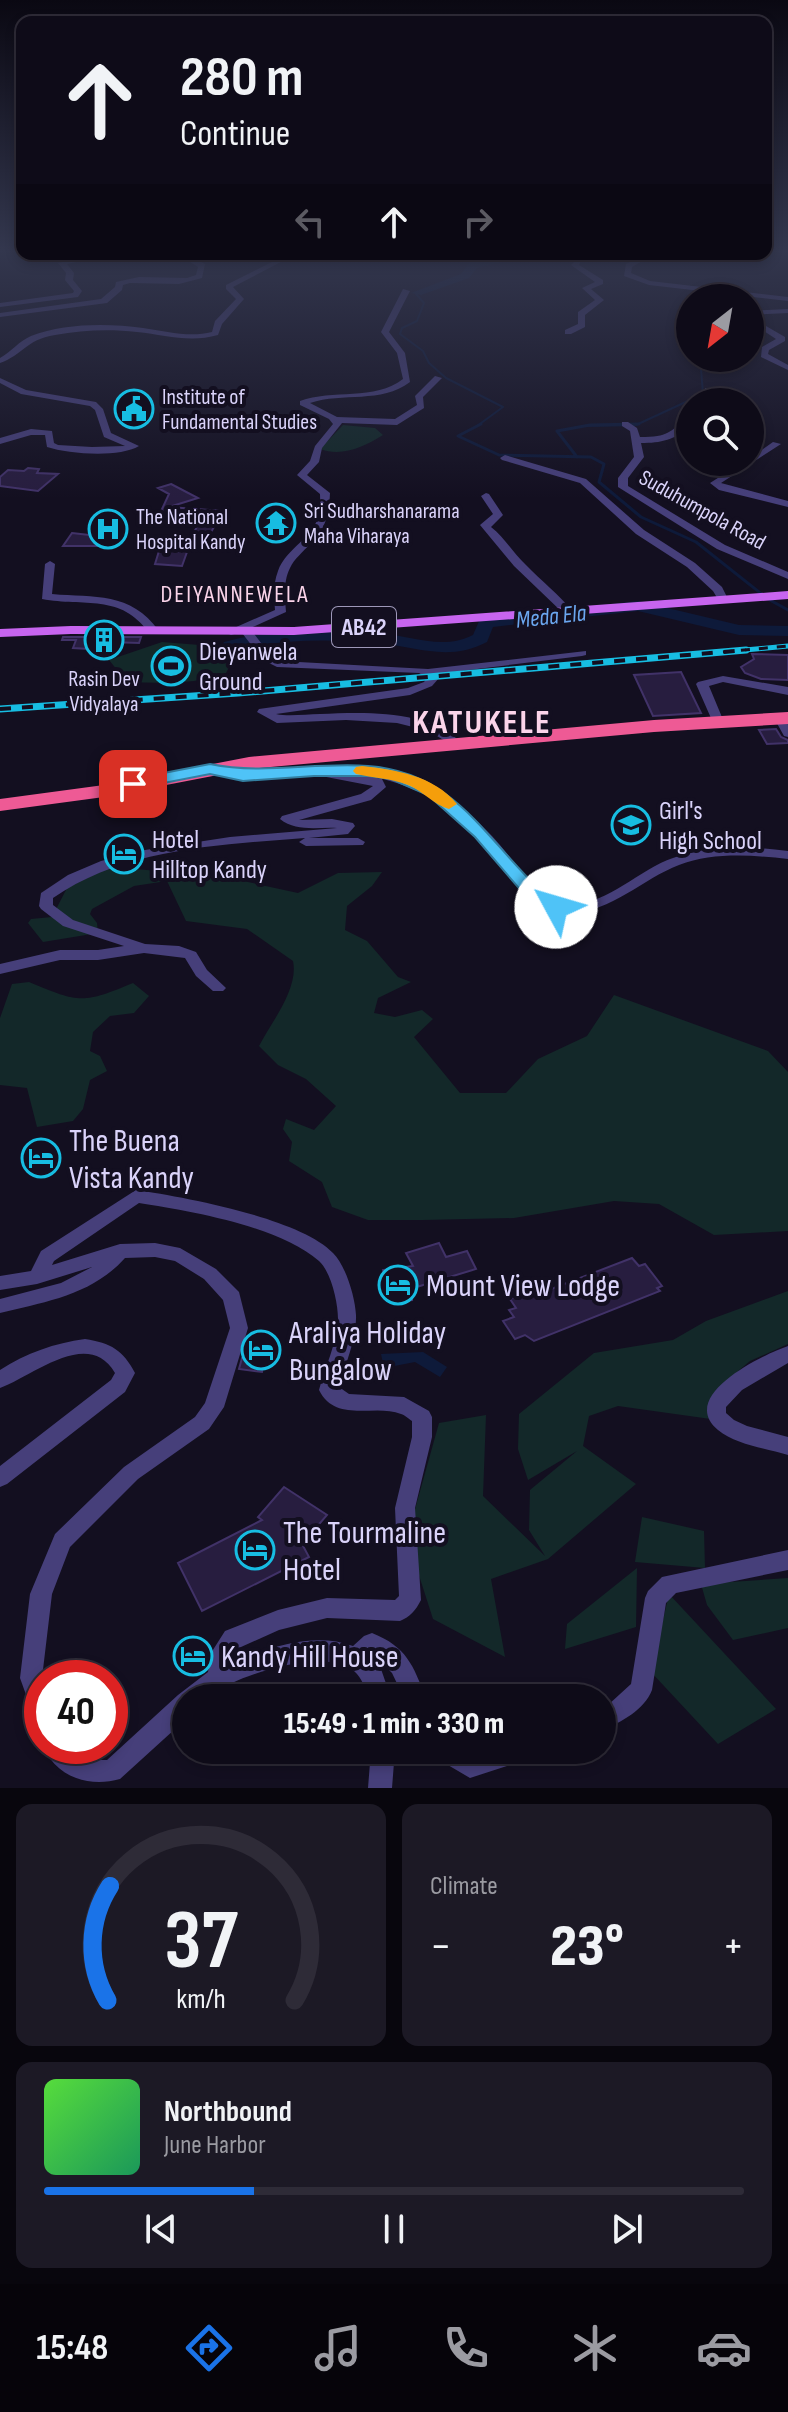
<!DOCTYPE html>
<html lang="en">
<head>
<meta charset="utf-8">
<style>
	body { margin:0; font-family:"Sofia Sans Condensed",sans-serif; background:#1c1925; color:#f1f3f6; height:100vh; display:flex; flex-direction:column; font-size:30px; white-space:nowrap }
	* { box-sizing:border-box; margin:0 }
	p { font-size:26px; color:#9b9ba2 }
	.icon { flex:none; width:44px; height:44px; fill:none; stroke:currentColor; stroke-width:2; stroke-linecap:round; stroke-linejoin:round }
	.map { position:relative; height:1788px; overflow:hidden }
	.side { display:flex; flex-direction:column; gap:16px; padding:16px; background:#08060d; flex:1 }
	.side>* { flex:none }
	.hud { position:absolute; left:16px; top:16px; width:756px; height:244px; border-radius:16px; box-shadow:0 4px 12px #0003,0 0 0 2px #2e2b37; background:#0e0b18; color:#f1f3f6; overflow:hidden }
	.needle { width:52px; rotate:211deg }
	.fabs { position:absolute; left:676px; top:284px; display:grid; gap:16px }
	.fabs a { display:grid; place-items:center; width:88px; height:88px; border-radius:50%; background:#0e0b18; box-shadow:0 4px 12px #0003,0 0 0 2px #2e2b37; font-size:40px }
	.speed { position:absolute; left:24px; top:1660px; display:flex; gap:16px; font-size:40px; font-weight:700; text-align:center }
	.speed>* { display:grid; place-content:center; width:104px; height:104px; border-radius:50%; background:#0e0b18; box-shadow:0 4px 12px #0003,0 0 0 2px #2e2b37; line-height:1 }
	.speed .limit { border:12px solid #d22; background:#fff; color:#111 }
	.pin { position:absolute; display:grid; place-items:center; width:68px; height:68px; color:#fff; margin:-34px; border-radius:16px; box-shadow:0 4px 12px #0006 }
	.me { position:absolute; width:88px; margin:-44px; rotate:309deg; stroke-linejoin:round; filter:drop-shadow(0 0 6px #0008) }
	.turn { display:flex; align-items:center; gap:28px; height:168px; padding:0 32px; font-size:36px }
	.turn .icon { width:104px; height:104px; stroke-width:2.5 }
	.turn b { display:block; font-size:56px; line-height:68px }
	.lanes { display:flex; align-items:center; height:76px; padding:0 32px; background:#0003; justify-content:center; gap:40px; direction:ltr }
	.lanes .off { opacity:.35 }
	.big { font-size:60px; font-weight:800; line-height:1.1 }
	.side .card { flex:1; display:flex; flex-direction:column; justify-content:center; gap:12px; min-width:0; padding:0 28px; border-radius:16px; background:#1c1925 }
	.side .dial { align-items:center; gap:0 }
	.dial svg { height:208px; overflow:visible; fill:none; stroke:#2e2b37; stroke-width:7; stroke-linecap:round; text-anchor:middle }
	.dial text { fill:#f1f3f6; stroke:none }
	.song { display:flex; align-items:center; gap:24px }
	.cover { width:96px; height:96px; border-radius:12px; background:linear-gradient(135deg,hsl(110 70% 55%),hsl(150 70% 35%)) }
	.played { height:8px; border-radius:4px; background:linear-gradient(90deg,#1a73e8 30%,#2e2b37 30%) }
	.keys { display:flex; justify-content:space-around; direction:ltr }
	.heat { display:flex; justify-content:space-between; align-items:center; font-size:44px; direction:ltr }
	.side .tiles { flex:1; display:grid; gap:16px; grid-template-columns:1fr 1fr }
	.card:last-child { grid-column:span 2 }
	.trip { position:absolute; left:172px; top:1684px; width:444px; height:80px; border-radius:40px; background:#0e0b18; box-shadow:0 4px 12px #0003,0 0 0 2px #2e2b37; font-weight:800; line-height:80px; text-align:center }
	.menu { display:flex; height:128px; justify-content:space-around; align-items:center; background:#06040a; color:#9b9ba2 }
	.menu .icon { width:56px; height:56px }
	.menu .on { color:#1a73e8 }
	.menu b { font-size:36px; color:#f1f3f6 }
	.map>svg:first-child { display:block }
	.green { fill:#132829 }
	.water { fill:#0e1a3a }
	.lines { fill:none; stroke-linecap:round; stroke-linejoin:round }
	.stream-far1 { stroke:#0e1a3a; stroke-width:2 }
	.stream { stroke:#0e1a3a; stroke-width:3 }
	.river { fill:#0e1a3a; fill-rule:evenodd }
	.building { fill:#271d3f; stroke:#413268; stroke-width:2 }
	.minor { fill:#463f7a; fill-rule:evenodd }
	.major { fill:#c765ef; fill-rule:evenodd }
	.highway { fill:#ee5a95; fill-rule:evenodd }
	.rail-far1-casing { stroke:#17bde2; stroke-width:5 }
	.rail-casing { stroke:#17bde2; stroke-width:7 }
	.rail-far1 { stroke:#130f20; stroke-width:3; stroke-dasharray:9; stroke-linecap:butt }
	.rail { stroke:#130f20; stroke-width:4; stroke-dasharray:11; stroke-linecap:butt }
	.route { fill:#4fc3f7; stroke:#337fa1; stroke-width:2 }
	.slow { fill:#f59e0b }
	.labels { text-anchor:middle; stroke-width:8; stroke-linejoin:round; paint-order:stroke }
	.far-poi-label { font-size:22px; fill:#dad3fa; stroke:#130f20; text-anchor:start }
	.far-street-label { font-size:22px; fill:#dad3fa; stroke:#130f20 }
	.far-neighbourhood-label { font-size:24px; letter-spacing:2px; fill:#fbd4ea; stroke:#130f20 }
	.far-water-label { font-size:24px; font-style:italic; fill:#6ba7f0; stroke:#130f20 }
	.shield { fill:#130f20; stroke:#9e98b9; stroke-width:2 }
	.shield-label { font-size:24px; font-weight:bold; fill:#dad3fa }
	.poi-label { font-size:26px; fill:#dad3fa; stroke:#130f20; text-anchor:start }
	.near-poi-label { font-size:32px; fill:#dad3fa; stroke:#130f20; text-anchor:start }
	.district-label { font-size:34px; font-weight:bold; letter-spacing:2px; fill:#fbd4ea; stroke:#130f20 }
</style>
</head>
<body>
<div class="map">
<svg width="788" height="1788" viewBox="0 0 788 1788">
	<rect width="100%" height="100%" fill="#130f20"/>
	<!-- green -->
	<path class="green" d="M343 425 375 428 383 435C364 447 342 457 320 449Z
		M162 642 225 647 233 660 226 673C195 685 160 683 127 682L109 660Z
		M110 867 220 876 298 893 338 873 382 872 372 886 347 906 345 930 367 941 398 977 411 982 378 998 374 1013 395 1017 422 1010 433 1019 414 1037 460 1093H506L538 1059 587 1036 614 995 768 1051 788 1072V1231L714 1235 659 1204 614 1201 514 1218 423 1220H368L332 1207 322 1182 289 1161 292 1142 283 1129 286 1119 314 1130 336 1106 306 1079 278 1065 259 1046C271 1023 299 988 293 961L247 929 186 921 167 881 134 886 92 909 90 914 97 923 98 933 43 942 28 923 31 919 52 917 67 888Z
		M29 982C79 1003 83 1004 133 983L149 996 134 1013 110 1016 93 1032 90 1051 100 1056 107 1071 90 1080 83 1109 73 1121 37 1127 27 1088 0 1085V1018L12 984Z
		M788 1291V1344L750 1361 716 1390 725 1421 618 1406 589 1416 583 1446 636 1484 548 1559 491 1579 505 1657 433 1619 407 1538 439 1423 486 1415 483 1496 545 1556 529 1530 530 1490 577 1451 528 1480 518 1449 519 1414 594 1353 673 1340 706 1321Z
		M642 1517 704 1531 705 1568 635 1562Z
		M637 1568 636 1627 565 1649 567 1624Z
		M788 1578V1628L733 1640 707 1605 701 1584Z
		M669 1594 776 1709 718 1744 651 1672Z"/>
	<!-- water -->
	<path class="water" d="M423 1352 447 1367 440 1377 415 1362 384 1368 381 1354Z"/>
	<g class="lines">
		<!-- stream-far1 -->
		<path class="stream-far1" d="M416 294 424 303 417 321 402 328 400 334 423 351 429 363 446 378 503 407 477 426
			M586 426 636 425 703 394 701 369 716 358"/>
		<!-- stream -->
		<path class="stream" d="M481 424 458 436 499 455 591 457 604 464 599 482 641 517 696 542 768 599 788 610
			M577 457 557 431 590 425 639 424"/>
		<!-- river -->
		<path class="river" d="M497 254H508L501 262 477 268 469 278 421 295 411 293 461 274 469 263Z
			M638 601 739 625 788 626V636L739 635 638 611 493 627 487 642C449 662 418 647 378 643 328 639 279 639 230 651L221 646 224 642C274 628 325 628 377 633 410 635 442 651 473 635L480 619 486 618Z"/>
	</g>
	<!-- building -->
	<path class="building" d="M28 468 39 469 37 473 58 474 38 491 0 486V477L8 470 24 471Z
		M171 484 198 498 169 507 223 511 210 534H193L198 525 156 522 169 494 158 488Z
		M72 533 107 537 101 546H63Z
		M159 551H167L187 552 182 566 155 564Z
		M63 637H141L139 643 109 642 106 650 73 648 76 640H62Z
		M752 654 788 655V680L761 679 745 673 741 667 754 659Z
		M681 672 701 713 653 716 634 675Z
		M776 729 781 737 788 740V743L767 744 759 730Z
		M439 1243 446 1257 467 1251 476 1269 410 1289 412 1300 389 1302 383 1270 413 1266 406 1253Z
		M632 1258 639 1266 645 1264 662 1286 657 1288 660 1291 534 1341 525 1335 515 1339 503 1321 514 1317 509 1310 516 1308 510 1299 537 1288 541 1293Z
		M256 1341 269 1343 262 1372 239 1369 242 1358 251 1359Z
		M284 1487 327 1515 302 1544 309 1557 202 1611 178 1563 262 1520 258 1517Z"/>
	<g class="lines">
		<!-- minor -->
		<path class="minor" d="M100 254H114L67 264 74 273 73 280 82 291 78 297 0 307V303L73 293 74 291 65 280 66 273 58 263Z
			M185 254H191L190 256 205 264 202 278 179 284 130 283 123 285 122 290 107 303 0 317V313L101 299 115 287 116 282 139 277 187 278 196 275 198 267 184 258Z
			M288 254H296L233 287 244 299 222 324 218 335C190 343 165 335 137 332 110 329 82 330 55 335 25 340 23 355 0 363V358C11 352 19 341 31 336 64 323 108 323 143 328 166 331 189 338 212 332L215 321 236 299 226 289V285Z
			M593 254H604L581 261 579 265 603 280V284L591 289 604 300 585 315V327L571 334H565V330L578 324V312L595 300 582 288 595 282 571 265 577 259Z
			M646 254H654L632 267 631 273 650 281 788 297V301L649 285 624 276 626 264Z
			M666 254H678L675 256Z
			M403 289 410 291 389 332 405 353 410 382C381 404 343 392 310 403L337 417 395 419 417 405 415 396 435 376 442 378 423 397 424 408 397 425 342 423 322 448 319 462 307 475 330 493C329 514 326 529 310 544 303 552 294 559 290 568 283 582 285 597 286 612L244 631H252L271 656 280 661 428 669 586 651V655L582 656 436 674 439 678 432 686 410 695 276 714C289 717 306 714 320 714 366 712 429 709 464 745L458 749 437 736 417 728 397 723 346 720 277 723 257 712 259 709 408 688 424 682 427 678 419 673 277 667 263 660 242 633 244 631 231 635 225 632 275 610C274 597 273 584 278 571 286 548 314 538 319 514 321 508 320 500 320 494L297 475 310 461 315 446 333 424 329 419 300 405V401C332 389 375 401 403 379L397 353 381 332Z
			M788 309V313L750 315V311Z
			M750 317 785 337V341L769 350 768 354 788 365V370L761 357 762 347 776 339 750 322Z
			M0 378 26 390 96 402 103 409 111 433 139 446C119 458 69 454 47 447L45 435H31L0 444V438L31 429 52 431 54 443 58 445 92 447 125 446 104 437 95 410 90 406 21 394 0 383Z
			M705 388H711L713 394 706 402H697L705 394Z
			M690 418V426C675 440 661 443 641 443L644 457 628 478V486L725 545 788 572V579L717 549 618 487V478L634 457 630 431 622 426V422H628L637 428 640 437C670 437 667 432 690 418Z
			M773 442 781 444 721 483 788 501V507L719 490 710 483 743 462H750V458Z
			M505 455 586 479 644 530 695 563 722 587 728 599 723 602 719 601 713 591 687 567 636 534 580 483 502 460 500 458Z
			M486 493 489 494 503 515 491 527C505 538 513 553 526 565 541 581 559 594 572 611L571 613H563L514 566 480 525 493 514 481 496Z
			M50 561 55 564 52 594C95 598 130 591 159 631L153 634 149 633C121 593 84 607 42 599L45 564Z
			M723 676 788 687V695L723 682 709 686 724 722 718 726 714 725 696 684 698 682Z
			M780 714 784 715 788 722V737L784 736 774 718Z
			M210 765 243 772 321 767 382 779 386 787 371 800 299 820 332 819 353 823 355 826 348 834 309 838H358L365 842 363 845 306 846 299 842 305 838C219 845 126 848 53 898V905L73 920 145 944 179 946 196 952 207 970 226 988 223 991H213L196 976 185 958 144 953 98 960H60L0 974V964L60 950H98L124 946 63 926 41 909 39 906 41 893 68 875 101 861 145 850 230 837 337 828C317 827 296 832 280 819L282 816 361 794 373 786 316 775 243 780 206 772 204 769 206 766Z
			M366 767C419 776 455 797 492 836 509 854 538 898 562 903 602 911 637 870 673 858 710 845 749 846 788 851V859C752 855 713 852 679 865 639 880 603 921 556 911 528 905 488 845 464 824 430 792 406 784 362 774L360 771Z
			M136 1190C184 1197 299 1218 333 1253 346 1266 355 1297 356 1315 357 1339 345 1364 339 1387L349 1394 404 1397 429 1411 432 1417V1437L415 1508 421 1600C416 1610 410 1617 400 1621L327 1618 279 1630 241 1647 232 1661C270 1648 314 1631 353 1646L364 1636 372 1633C407 1647 413 1665 426 1698H404L392 1673 375 1656 372 1658 381 1669 391 1698H369C365 1688 362 1678 354 1671 328 1649 259 1670 232 1683 224 1686 218 1694 211 1697 205 1700 193 1698 186 1698V1719L120 1779C89 1788 56 1777 43 1746H71L84 1760H107L178 1695 208 1672 211 1653 225 1631 278 1610 327 1598 395 1600 399 1596 395 1508 412 1437V1421C409 1419 405 1415 401 1414 375 1403 336 1424 319 1390 325 1367 337 1343 338 1319 338 1302 331 1272 319 1261 279 1226 190 1211 139 1203L54 1261 52 1265 120 1244 155 1243 180 1248 216 1269 239 1292 248 1328 224 1407 209 1429 138 1479 70 1547 52 1594 42 1678V1720L34 1717 20 1678 30 1594 55 1534 124 1467 195 1417 205 1403 230 1328 223 1300 204 1279 175 1261 155 1257 125 1258C92 1295 45 1302 0 1313V1299L61 1283 92 1267 37 1284 0 1290V1276L31 1271 41 1251Z
			M85 1339C111 1343 123 1350 135 1373L125 1392 7 1484 0 1487V1466L111 1380 115 1373C88 1327 32 1377 0 1388V1370C26 1353 55 1343 85 1339Z
			M788 1346V1363L742 1390 726 1407V1413L734 1420 747 1426 788 1437V1455C766 1448 736 1445 718 1430 677 1396 762 1355 788 1346Z
			M788 1550V1570L676 1593 666 1603 652 1690C644 1710 622 1722 602 1730V1707L608 1705 631 1684 645 1598 648 1591 662 1577Z
			M371 1750H395L392 1788H368Z
			M432 1750H466L472 1754 484 1750H536L532 1758 470 1778 436 1758Z"/>
		<!-- major -->
		<path class="major" d="M788 591V599L294 635 71 634 0 637V629L71 626 294 627Z"/>
		<!-- highway -->
		<path class="highway" d="M788 712V724L654 732 249 769 104 797 0 811V799L104 785 249 757 654 720Z"/>
		<defs>
			<path id="rail-far1" d="M723 652 788 646"/>
			<path id="rail" d="M0 709 238 693 746 650"/>
		</defs>
		<!-- rail-far1 casing -->
		<use href="#rail-far1" class="rail-far1-casing"/>
		<!-- rail casing -->
		<use href="#rail" class="rail-casing"/>
		<!-- rail-far1 -->
		<use href="#rail-far1" class="rail-far1"/>
		<!-- rail -->
		<use href="#rail" class="rail"/>
	</g>
	<!-- sky -->
	<linearGradient id="sky" x2="0" y2="1"><stop stop-color="#0a0812"/><stop offset="0.5" stop-color="#33374e"/><stop offset="1" stop-color="#33374e" stop-opacity="0"/></linearGradient>
	<rect width="788" height="499" fill="url(#sky)"/>
	<!-- route -->
	<path class="route" d="M210 764C263 775 315 762 368 766 454 772 485 838 540 890 548 897 558 899 565 907L556 912 529 900 475 837 428 795 391 779 369 776H314L243 781 210 774 133 789 124 784 133 779Z"/>
	<!-- slow -->
	<path class="slow" d="M362 766C396 770 433 775 457 804L449 809C434 805 423 791 408 785 391 778 373 778 356 774L353 771 356 767Z"/>
	<!-- icons -->
	<defs>
		<symbol id="civic-ring" viewBox="-11 -11 22 22"><circle r="9.5" fill="#130f20" stroke="#17bde2" stroke-width="1.5"/><path d="M-.6-6.5H3V-4.5H.6V-3L4-1V1h2V6H-6V1h2V-1L-.6-3ZM-1.2 2.5V6h2.4V2.5Z" fill="#17bde2"/></symbol>
		<symbol id="temple-ring" viewBox="-11 -11 22 22"><circle r="9.5" fill="#130f20" stroke="#17bde2" stroke-width="1.5"/><path d="M0-6L5-2H3V0L6.5 2.5H4V6H1.5V3h-3V6H-4V2.5H-6.5L-3 0V-2H-5Z" fill="#17bde2"/></symbol>
		<symbol id="hospital-ring" viewBox="-11 -11 22 22"><circle r="9.5" fill="#130f20" stroke="#17bde2" stroke-width="1.5"/><path d="M-5-5h3v3.5h4V-5h3V5h-3V1.5h-4V5h-3Z" fill="#17bde2"/></symbol>
		<symbol id="building-ring" viewBox="-11 -11 22 22"><circle r="9.5" fill="#130f20" stroke="#17bde2" stroke-width="1.5"/><path d="M-4-6H4V6H1V3H-1V6H-4ZM-2.5-4.3h1.7v1.8h-1.7ZM.8-4.3h1.7v1.8H.8ZM-2.5-1h1.7V.8h-1.7ZM.8-1h1.7V.8H.8Z" fill="#17bde2"/></symbol>
		<symbol id="stadium-ring" viewBox="-11 -11 22 22"><circle r="9.5" fill="#130f20" stroke="#17bde2" stroke-width="1.5"/><path d="M0-5a6.5 5 0 1 0 0 10a6.5 5 0 1 0 0-10ZM-3.5-1.8h7v3.6h-7Z" fill="#17bde2"/></symbol>
		<symbol id="school-ring" viewBox="-11 -11 22 22"><circle r="9.5" fill="#130f20" stroke="#17bde2" stroke-width="1.5"/><path d="M0-5L7-2L0 1L-7-2ZM-4 1L0 2.5L4 1V4Q0 6-4 4Z" fill="#17bde2"/></symbol>
		<symbol id="hotel-ring" viewBox="-11 -11 22 22"><circle r="9.5" fill="#130f20" stroke="#17bde2" stroke-width="1.5"/><path d="M-6-4.5h1.5V1H6V5H4.5V3h-9V5H-6ZM-4 0a1.8 1.8 0 1 1 3.6 0ZM.5 0V-2.5h3Q6-2.5 6 0Z" fill="#17bde2"/></symbol>
	</defs>
	<g fill-rule="evenodd">
		<use href="#civic-ring" x="112" y="387" width="44" height="44"/>
		<use href="#temple-ring" x="254" y="501" width="44" height="44"/>
		<use href="#hospital-ring" x="86" y="507" width="44" height="44"/>
		<use href="#building-ring" x="82" y="618" width="44" height="44"/>
		<use href="#stadium-ring" x="149" y="644" width="44" height="44"/>
		<use href="#school-ring" x="609" y="803" width="44" height="44"/>
		<use href="#hotel-ring" x="102" y="832" width="44" height="44"/>
		<use href="#hotel-ring" x="19" y="1136" width="44" height="44"/>
		<use href="#hotel-ring" x="376" y="1263" width="44" height="44"/>
		<use href="#hotel-ring" x="239" y="1328" width="44" height="44"/>
		<use href="#hotel-ring" x="233" y="1528" width="44" height="44"/>
		<use href="#hotel-ring" x="171" y="1634" width="44" height="44"/>
	</g>
	<g class="labels">
		<!-- far-poi labels -->
		<g class="far-poi-label">
			<text x="162" y="404">Institute of<tspan x="162" dy="25">Fundamental Studies</tspan></text>
			<text x="304" y="518">Sri Sudharshanarama<tspan x="304" dy="25">Maha Viharaya</tspan></text>
			<text x="136" y="524">The National<tspan x="136" dy="25">Hospital Kandy</tspan></text>
			<text x="104" y="686" text-anchor="middle">Rasin Dev<tspan x="104" dy="25">Vidyalaya</tspan></text>
		</g>
		<!-- far-street labels -->
		<g class="far-street-label">
			<text transform="translate(703 509) rotate(29)" y="8">Suduhumpola Road</text>
		</g>
		<!-- far-neighbourhood labels -->
		<g class="far-neighbourhood-label">
			<text x="235" y="602">DEIYANNEWELA</text>
		</g>
		<!-- far-water labels -->
		<g class="far-water-label">
			<text transform="translate(551 616) rotate(-6)" y="8">Meda Ela</text>
		</g>
		<!-- shield labels -->
		<rect class="shield" x="332" y="607" width="64" height="40" rx="6"/>
		<g class="shield-label">
			<text x="364" y="635">AB42</text>
		</g>
		<!-- poi labels -->
		<g class="poi-label">
			<text x="199" y="660">Dieyanwela<tspan x="199" dy="30">Ground</tspan></text>
			<text x="659" y="819">Girl's<tspan x="659" dy="30">High School</tspan></text>
			<text x="152" y="848">Hotel<tspan x="152" dy="30">Hilltop Kandy</tspan></text>
		</g>
		<!-- near-poi labels -->
		<g class="near-poi-label">
			<text x="69" y="1151">The Buena<tspan x="69" dy="37">Vista Kandy</tspan></text>
			<text x="426" y="1296">Mount View Lodge</text>
			<text x="289" y="1343">Araliya Holiday<tspan x="289" dy="37">Bungalow</tspan></text>
			<text x="283" y="1543">The Tourmaline<tspan x="283" dy="37">Hotel</tspan></text>
			<text x="221" y="1667">Kandy Hill House</text>
		</g>
		<!-- district labels -->
		<g class="district-label">
			<text x="482" y="733">KATUKELE</text>
		</g>
	</g>
</svg>
<div class="fabs">
<a><svg class="needle" viewBox="-14 -14 28 28"><path d="M0-13l5 13h-10z" fill="#e53935"/><path d="M0 13l5-13h-10z" fill="#9b9ba2"/></svg></a>
<a><svg class="icon" aria-label="search" viewBox="0 0 24 24"><circle cx="10" cy="10" r="6"/><path d="M15 15l6 6"/></svg></a>
</div>
<div class="speed"><div class="limit">40</div></div>
<div class="pin" style="left:133px;top:784px;background:#d93025"><svg class="icon" aria-label="arrive" viewBox="0 0 24 24"><path d="M6 21V4h12l-3 4 3 4H6"/></svg></div>
<svg class="me" style="left:556px;top:907px" viewBox="-20 -20 40 40"><circle r="19" fill="#fff"/><path d="M0-13L10 11 0 6-10 11z" fill="#4fc3f7"/></svg>
<div class="trip">15:49 · 1 min · 330 m</div>
<div class="hud">
<div class="turn"><svg class="icon" aria-label="ahead" viewBox="0 0 24 24"><path d="M12 20V5M6 11l6-6 6 6"/></svg><div><b>280 m</b>Continue</div></div>
<div class="lanes"><svg class="icon off" aria-label="left" viewBox="0 0 24 24"><path d="M17 20v-9H6M10 6l-5 5 5 5"/></svg><svg class="icon" aria-label="ahead" viewBox="0 0 24 24"><path d="M12 20V5M6 11l6-6 6 6"/></svg><svg class="icon off" aria-label="right" viewBox="0 0 24 24"><path d="M7 20v-9h11M14 6l5 5-5 5"/></svg></div>
</div>
</div>
<section class="side">
<div class="tiles">
<div class="card dial"><svg viewBox="0 0 100 80">
<path d="M14 69A42 42 0 1 1 86 69"/>
<path d="M14 69A42 42 0 0 1 15 25" stroke="#1a73e8"/>
<text x="50" y="56" font-size="32" font-weight="700">37</text>
<text x="50" y="72" font-size="11">km/h</text>
</svg></div>
<div class="card"><p>Climate</p>
<div class="heat"><a>−</a><b class="big">23°</b><a>+</a></div>
</div>
<div class="card">
<div class="song"><i class="cover"></i><div><b>Northbound</b><p>June Harbor</p></div></div>
<div class="played"></div>
<div class="keys"><svg class="icon" aria-label="previous" viewBox="0 0 24 24"><path d="M18 5L8 12l10 7zM5 5v14"/></svg><svg class="icon" aria-label="pause" viewBox="0 0 24 24"><path d="M8 5v14M16 5v14"/></svg><svg class="icon" aria-label="next" viewBox="0 0 24 24"><path d="M6 5l10 7-10 7zM19 5v14"/></svg></div>
</div>
</div>
</section>
<nav class="menu">
<b>15:48</b>
<svg class="icon on" aria-label="directions" viewBox="0 0 24 24"><path d="M12 3l9 9-9 9-9-9zM9 14v-3h6M13 9l2 2-2 2"/></svg>
<svg class="icon" aria-label="music" viewBox="0 0 24 24"><path d="M9 18V5l10-2v13"/><circle cx="6" cy="18" r="3"/><circle cx="16" cy="16" r="3"/></svg>
<svg class="icon" aria-label="phone" viewBox="0 0 24 24"><path d="M5 4h4l2 5-3 2q2 4 5 5l2-3 5 2v4C11 20 4 13 5 4z"/></svg>
<svg class="icon" aria-label="climate" viewBox="0 0 24 24"><path d="M12 3v18M4 7l16 10M4 17L20 7"/></svg>
<svg class="icon" aria-label="car" viewBox="0 0 24 24"><path d="M5 17H2v-5l4-1 3-4h7l3 4 3 1v5h-3M9 17h6M6 11h13"/><circle cx="7" cy="17" r="2"/><circle cx="17" cy="17" r="2"/></svg>
</nav>
</body>
</html>
